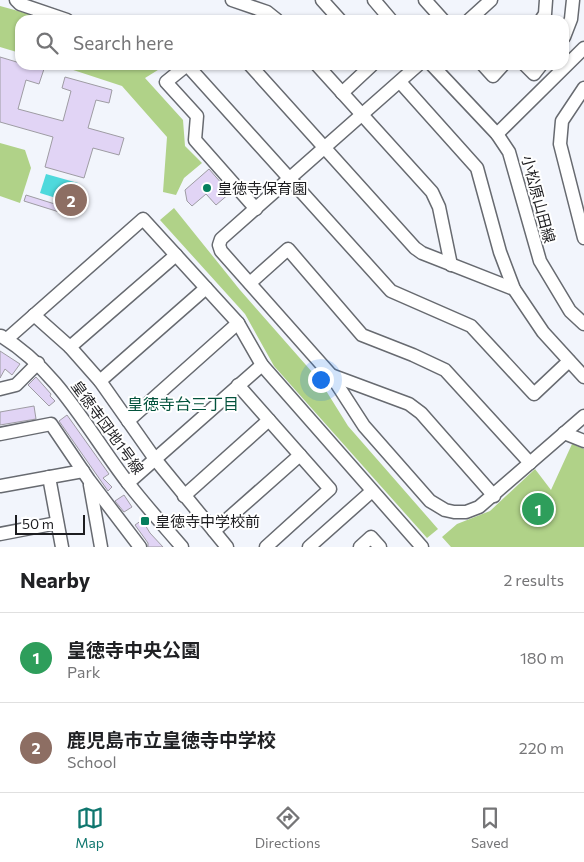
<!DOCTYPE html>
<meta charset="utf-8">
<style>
:root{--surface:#fff;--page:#f6f6f6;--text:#202124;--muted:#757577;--line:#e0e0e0;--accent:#0f766e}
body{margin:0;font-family:Commissioner,"Noto Sans JP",sans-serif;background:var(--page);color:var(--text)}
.scale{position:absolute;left:15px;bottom:12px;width:70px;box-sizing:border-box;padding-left:5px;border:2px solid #1d1d20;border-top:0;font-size:14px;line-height:18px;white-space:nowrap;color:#1d1d20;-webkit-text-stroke:4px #fff;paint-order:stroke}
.you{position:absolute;left:320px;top:379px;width:18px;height:18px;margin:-12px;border:4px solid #fff;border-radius:50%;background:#1a73e8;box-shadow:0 0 0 8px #1a73e833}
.badge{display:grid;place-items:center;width:32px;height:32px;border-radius:50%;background:var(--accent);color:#fff;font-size:16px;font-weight:700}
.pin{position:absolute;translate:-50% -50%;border:2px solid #fff;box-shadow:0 1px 5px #0006}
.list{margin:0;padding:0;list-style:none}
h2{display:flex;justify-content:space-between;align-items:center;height:65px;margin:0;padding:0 20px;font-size:21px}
h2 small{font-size:16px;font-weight:400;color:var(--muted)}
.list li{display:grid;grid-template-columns:32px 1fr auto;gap:15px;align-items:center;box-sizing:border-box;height:90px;padding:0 20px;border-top:1px solid var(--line)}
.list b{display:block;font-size:19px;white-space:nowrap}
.list p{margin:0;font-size:16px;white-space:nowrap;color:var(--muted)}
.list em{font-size:16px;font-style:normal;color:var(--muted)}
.icon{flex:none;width:28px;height:28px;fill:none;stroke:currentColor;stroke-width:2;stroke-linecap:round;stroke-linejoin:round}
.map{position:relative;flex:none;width:584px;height:547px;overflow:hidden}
.search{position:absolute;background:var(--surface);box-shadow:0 1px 4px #0004;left:15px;right:15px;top:15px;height:55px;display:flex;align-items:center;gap:12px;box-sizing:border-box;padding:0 18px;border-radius:15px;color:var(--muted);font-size:19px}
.sheet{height:245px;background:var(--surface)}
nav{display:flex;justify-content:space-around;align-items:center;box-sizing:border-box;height:70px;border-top:1px solid var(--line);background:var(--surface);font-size:14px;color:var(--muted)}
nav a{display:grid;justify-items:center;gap:2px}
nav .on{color:var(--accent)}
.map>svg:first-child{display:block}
.green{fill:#b0d288}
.water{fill:#4ed9dc}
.building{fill:#e1d4f5;stroke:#9e9ca3}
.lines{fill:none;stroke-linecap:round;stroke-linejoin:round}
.minor-casing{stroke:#676a70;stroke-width:15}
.minor{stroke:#fff;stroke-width:12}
.poi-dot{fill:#057f5e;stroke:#fff;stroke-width:2}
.labels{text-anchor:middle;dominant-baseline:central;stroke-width:4;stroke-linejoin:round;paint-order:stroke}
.poi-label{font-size:15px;fill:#1d1d20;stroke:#fff;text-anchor:start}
.street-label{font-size:15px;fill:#1d1d20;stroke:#fff}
.neighbourhood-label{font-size:16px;fill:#03533d;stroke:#fff}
</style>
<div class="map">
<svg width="584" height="547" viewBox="0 0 584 547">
<rect width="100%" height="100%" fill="#f2f5fc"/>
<g class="green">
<path d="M0 6 51 20H20V53L0 47Z"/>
<path d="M58 65H166L145 78 183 120 185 146 202 163 184 178 176 195 163 192 167 137 122 86Z"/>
<path d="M0 143 25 150 31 168 20 203 0 196Z"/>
<path d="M174 208 240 290 320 381 348 426 438 529 427 538 274 366 245 314 160 220Z"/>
<path d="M572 444 584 449V547H451L442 537 457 524 490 511 535 469 551 490Z"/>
</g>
<path class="water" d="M46 174 78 183 72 203 40 193Z"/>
<g class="building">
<path d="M0 57 20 63V65L44 69 39 84 26 80 18 109 63 121 71 91 62 88 65 77 112 90 109 103 96 100 88 128 124 138 119 155 93 148 84 178 45 167 53 137 0 122Z"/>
<path d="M209 169 230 193 216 205 206 194 192 206 187 201 185 190Z"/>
<path d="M26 195 74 210 72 216 24 201Z"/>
<path d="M0 351 20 364 12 375 5 369 0 378Z"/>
<path d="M36 377 51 394 50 396 55 401 49 406 28 385Z"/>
<path d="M34 406 36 419 0 425V412Z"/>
<path d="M67 415 109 474 103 478 112 487 108 491 59 421Z"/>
<path d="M124 495 132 507 124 512 115 501Z"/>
<path d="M142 520 150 533 163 547H148V543L135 525Z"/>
</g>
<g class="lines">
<defs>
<g id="minor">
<path d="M16 0 20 4 67 20"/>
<path d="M232 0 267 12 277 20"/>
<path d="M322 0 340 20"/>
<path d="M374 0 391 20"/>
<path d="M425 0 443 20"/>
<path d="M469 20 491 0"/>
<path d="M541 20 545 14 546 0"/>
<path d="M564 37 571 19 573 0"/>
<path d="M187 65 391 291 471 326 534 394 569 361"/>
<path d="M187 65 166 82 197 116 195 140 256 209"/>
<path d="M250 65 415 248 422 253 514 289"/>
<path d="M317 65 432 192 439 207 451 265"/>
<path d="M418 65 221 239 219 245 221 251 331 375 364 426 430 501 445 510 454 512H466L479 507 584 416"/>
<path d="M432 65 497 134 509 152 540 261 570 311 584 324"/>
<path d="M483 65 493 76 503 65"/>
<path d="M525 65 534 74 541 65"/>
<path d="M400 82 477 168 500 252 514 289 543 332 584 377"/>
<path d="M584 88 562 121 560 144 584 238"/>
<path d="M342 93 372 65"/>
<path d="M497 134 584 48"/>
<path d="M250 283 288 249 362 335 413 355 445 370 530 463"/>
<path d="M34 315 70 347 100 381 155 459 227 547"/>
<path d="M1 336C58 370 88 431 128 483 145 505 164 526 182 547"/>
<path d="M7 339 143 219 238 323 262 365 422 547"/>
<path d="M70 347 176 255"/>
<path d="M331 375 409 404 421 413 494 496"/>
<path d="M100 381 206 288"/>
<path d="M238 385 330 489 266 547"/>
<path d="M0 389 16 385 38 363"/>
<path d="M128 421 238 323"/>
<path d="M564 433 584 441"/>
<path d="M0 434 51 424 89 480 140 547"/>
<path d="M49 477 62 547"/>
<path d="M128 483 262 365"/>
<path d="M90 485 101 547"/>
<path d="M0 486 83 471"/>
<path d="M184 496 269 420"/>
<path d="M214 531 300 455"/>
<path d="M0 534 57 523"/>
<path d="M309 547 372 491"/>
<path d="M360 547 371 537 380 547"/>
</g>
</defs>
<use href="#minor" class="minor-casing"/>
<use href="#minor" class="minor"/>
</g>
<g class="poi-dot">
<circle cx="207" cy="188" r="5"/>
<rect x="140" y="516" width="10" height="10" rx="2.5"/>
</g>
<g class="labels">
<g class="poi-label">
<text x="217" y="188">皇徳寺保育園</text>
<text x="155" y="521">皇徳寺中学校前</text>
</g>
<g class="street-label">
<text transform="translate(539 199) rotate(75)">小松原山田線</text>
<text transform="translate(108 427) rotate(54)">皇徳寺団地1号線</text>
</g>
<g class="neighbourhood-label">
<text x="183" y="403">皇徳寺台三丁目</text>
</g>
</g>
</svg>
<div class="scale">50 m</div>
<div class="you"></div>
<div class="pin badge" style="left:538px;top:509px;background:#2e9e5b">1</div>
<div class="pin badge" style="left:71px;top:200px;background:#8d6e63">2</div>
<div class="search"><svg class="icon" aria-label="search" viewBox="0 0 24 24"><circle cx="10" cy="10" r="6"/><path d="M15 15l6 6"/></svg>Search here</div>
</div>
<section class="sheet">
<h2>Nearby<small>2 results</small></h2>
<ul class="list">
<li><span class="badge" style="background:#2e9e5b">1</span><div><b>皇徳寺中央公園</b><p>Park</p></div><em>180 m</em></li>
<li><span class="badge" style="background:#8d6e63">2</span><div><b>鹿児島市立皇徳寺中学校</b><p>School</p></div><em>220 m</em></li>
</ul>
</section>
<nav>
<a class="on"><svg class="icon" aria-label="map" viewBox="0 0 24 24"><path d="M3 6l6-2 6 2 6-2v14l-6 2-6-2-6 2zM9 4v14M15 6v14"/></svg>Map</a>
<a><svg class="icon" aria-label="directions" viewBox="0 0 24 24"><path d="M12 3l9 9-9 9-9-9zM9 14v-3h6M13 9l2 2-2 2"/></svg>Directions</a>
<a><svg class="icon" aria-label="saved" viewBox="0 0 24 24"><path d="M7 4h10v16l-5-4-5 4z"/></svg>Saved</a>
</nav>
